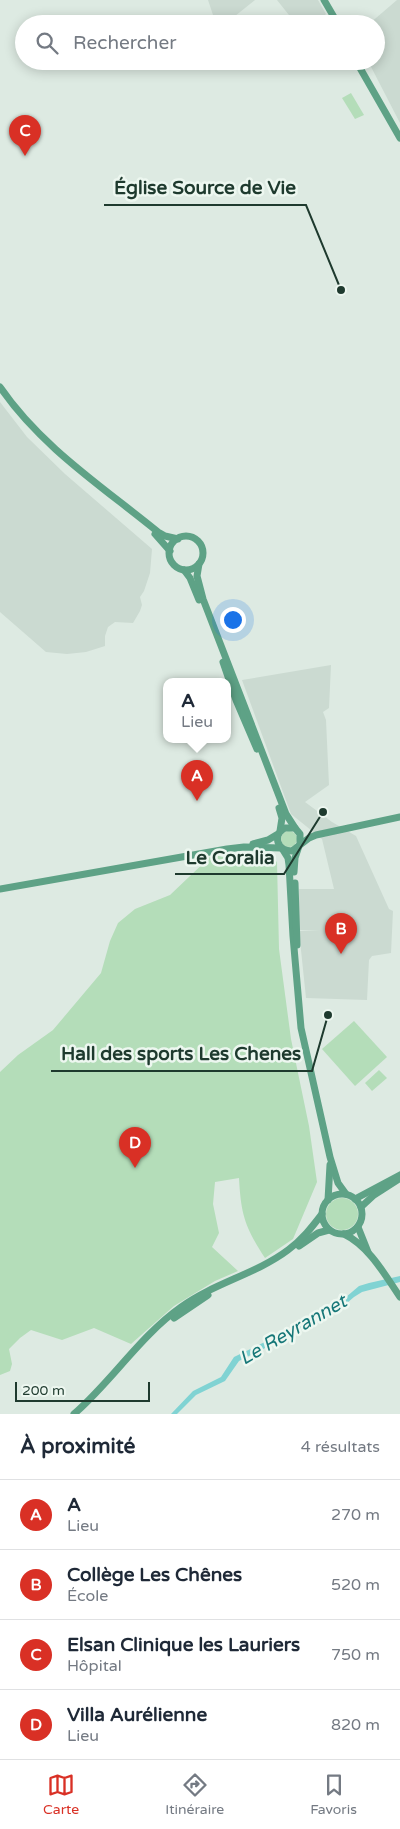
<!DOCTYPE html>
<html lang="fr">
<meta charset="utf-8">
<style>
:root{--surface:#fff;--page:#f6f6f7;--text:#1f2937;--muted:#747a83;--line:#e0e1e3;--accent:#d93025}
body{margin:0;font-family:"Varela Round",sans-serif;background:var(--page);color:var(--text)}
.scale{position:absolute;left:15px;bottom:12px;width:135px;box-sizing:border-box;padding-left:5px;border:2px solid #1e3a2e;border-top:0;font-size:14px;line-height:18px;white-space:nowrap;color:#1e3a2e;-webkit-text-stroke:4px #edf7f0;paint-order:stroke}
.you{position:absolute;left:232px;top:619px;width:18px;height:18px;margin:-12px;border:4px solid #fff;border-radius:50%;background:#1a73e8;box-shadow:0 0 0 8px #1a73e833}
.badge{display:grid;place-items:center;width:32px;height:32px;border-radius:50%;background:var(--accent);color:#fff;font-size:16px;font-weight:700}
.pin{position:absolute;translate:-50% -41px;filter:drop-shadow(0 1px 2px #0008)}
.pin::after{content:'';position:absolute;top:26px;width:18px;height:15px;background:inherit;clip-path:polygon(0 0,100% 0,50% 100%)}
.popup{position:absolute;left:163px;top:678px;width:68px;height:65px;box-sizing:border-box;display:grid;place-content:center;border-radius:10px;background:var(--surface);filter:drop-shadow(0 1px 4px #0005);font-size:16px;white-space:nowrap;color:var(--muted)}
.popup b{font-size:19px;color:var(--text)}
.popup::after{content:'';position:absolute;left:50%;top:100%;margin-left:-10px;border:10px solid transparent;border-top-color:var(--surface)}
.list{margin:0;padding:0;list-style:none}
h2{display:flex;justify-content:space-between;align-items:center;height:65px;margin:0;padding:0 20px;font-size:21px}
h2 small{font-size:16px;font-weight:400;color:var(--muted)}
.list li{display:grid;grid-template-columns:32px 1fr auto;gap:15px;align-items:center;box-sizing:border-box;height:70px;padding:0 20px;border-top:1px solid var(--line)}
.list b{display:block;font-size:19px;white-space:nowrap}
.list p{margin:0;font-size:16px;white-space:nowrap;color:var(--muted)}
.list em{font-size:16px;font-style:normal;color:var(--muted)}
.icon{flex:none;width:28px;height:28px;fill:none;stroke:currentColor;stroke-width:2;stroke-linecap:round;stroke-linejoin:round}
.map{position:relative;flex:none;width:400px;height:1414px;overflow:hidden}
.search{position:absolute;background:var(--surface);box-shadow:0 2px 12px #0003;left:15px;right:15px;top:15px;height:55px;display:flex;align-items:center;gap:12px;box-sizing:border-box;padding:0 18px;border-radius:28px;color:var(--muted);font-size:19px}
.sheet{height:345px;background:var(--surface)}
nav{display:flex;justify-content:space-around;align-items:center;box-sizing:border-box;height:70px;border-top:1px solid var(--line);background:var(--surface);font-size:14px;color:var(--muted)}
nav a{display:grid;justify-items:center;gap:2px}
nav .on{color:var(--accent)}
.map>svg:first-child{display:block}
.built{fill:#cbdad1}
.green{fill:#b4ddb9}
.water{fill:#80d3d3}
.lines{fill:none;stroke-linecap:round;stroke-linejoin:round}
.major{stroke:#5ea286;stroke-width:7}
.labels{text-anchor:middle;dominant-baseline:central;stroke-width:5;stroke-linejoin:round;paint-order:stroke}
.water-label{font-size:19px;font-style:italic;fill:#167778;stroke:#edf7f0}
.leader{fill:none;stroke:#1e3a2e;stroke-width:2}
.callout-dot{fill:#1e3a2e;stroke:#edf7f0;stroke-width:2}
.callout-label{font-size:19px;text-anchor:middle;font-weight:bold;fill:#1e3a2e;stroke:#edf7f0;stroke-width:5;stroke-linejoin:round;paint-order:stroke}
</style>
<div class="map">
<svg width="400" height="1414" viewBox="0 0 400 1414">
<rect width="100%" height="100%" fill="#ddeae2"/>
<g class="built">
<path d="M208 0H255L225 24H216Z"/>
<path d="M277 0H318L326 14 314 24H283L282 21 289 15Z"/>
<path d="M397 0H400V123L368 61H376V24H369Z"/>
<path d="M0 402 27 437 65 474 152 549 150 573 144 591 140 597 142 605 140 611 133 623 115 622 108 627 105 636V646L86 652 67 654 46 652 0 612Z"/>
<path d="M331 665 329 708 323 712 326 720 329 785 305 802 332 822 356 836 389 909 393 911 391 953 372 956 369 960 367 1000 306 998 299 931 320 930H299V889H334L322 839 291 814 242 680Z"/>
</g>
<g class="green">
<path d="M351 93 364 115 355 119 342 98Z"/>
<circle cx="289" cy="839" r="8"/>
<path d="M265 852 277 862 279 949 291 1039 309 1126 317 1182 293 1239 265 1258C245 1227 241 1215 239 1178L215 1182 213 1204 219 1233 212 1247 238 1271 215 1281 174 1306 131 1344 94 1328 62 1340 31 1330 20 1338 9 1349 12 1364 10 1371 0 1375V1072L18 1055 53 1030 101 973 110 941 118 923 135 909 170 895 210 857 216 855 222 857Z"/>
<path d="M354 1021 387 1057 355 1086 322 1049Z"/>
<path d="M379 1070 387 1078 372 1091 365 1083Z"/>
<circle cx="342" cy="1214" r="16"/>
</g>
<path class="water" d="M400 1276V1282L362 1292 354 1297 334 1314 239 1361 225 1381 196 1395 177 1414H171L193 1391 221 1377 234 1357 332 1309 359 1286 369 1283Z"/>
<g class="lines">
<g class="major">
<path d="M324 0 338 24"/>
<path d="M356 61 400 138"/>
<path d="M0 387C41 447 103 487 158 532L165 536 178 539"/>
<path d="M155 534 170 551"/>
<circle cx="186" cy="553" r="17"/>
<path d="M199 564 197 576 203 599 286 814 295 828"/>
<path d="M184 570 190 578 199 600"/>
<path d="M223 662 236 700 257 749"/>
<path d="M279 808 282 818 280 831"/>
<path d="M253 844 268 840 278 834"/>
<path d="M300 844V834L295 828H285C272 835 277 851 292 851L309 838 316 835 400 817"/>
<path d="M283 850 288 858 289 865 293 936 301 1028 330 1157 338 1183 346 1194"/>
<path d="M294 872 295 858 299 846"/>
<path d="M295 883 297 945"/>
<path d="M0 889 227 849 244 847 281 848"/>
<circle cx="342" cy="1214" r="20"/>
<path d="M355 1199 400 1175"/>
<path d="M328 1200 330 1165"/>
<path d="M361 1207 374 1195 399 1179"/>
<path d="M358 1227 368 1252"/>
<path d="M344 1234C369 1246 385 1275 400 1297"/>
<path d="M299 1246 318 1233 329 1230"/>
<path d="M174 1318 208 1295"/>
<path d="M74 1414C112 1381 140 1336 181 1307 214 1283 256 1274 288 1250 302 1240 312 1227 322 1214"/>
</g>
</g>
<g class="labels">
<g class="water-label">
<text transform="translate(293 1330) rotate(-30)">Le Reyrannet</text>
</g>
</g>
<path class="leader" d="M341 290L306 205H104M323 812L284 874H175M328 1015L312 1071H51"/>
<g class="callout-dot">
<circle cx="341" cy="290" r="5"/>
<circle cx="323" cy="812" r="5"/>
<circle cx="328" cy="1015" r="5"/>
</g>
<g class="callout-label">
<text x="205" y="194">Église Source de Vie</text>
<text x="230" y="864">Le Coralia</text>
<text x="181" y="1060">Hall des sports Les Chenes</text>
</g>
</svg>
<div class="scale">200 m</div>
<div class="you"></div>
<div class="pin badge" style="left:197px;top:801px">A</div>
<div class="popup"><b>A</b>Lieu</div>
<div class="pin badge" style="left:341px;top:954px">B</div>
<div class="pin badge" style="left:25px;top:156px">C</div>
<div class="pin badge" style="left:135px;top:1168px">D</div>
<div class="search"><svg class="icon" aria-label="search" viewBox="0 0 24 24"><circle cx="10" cy="10" r="6"/><path d="M15 15l6 6"/></svg>Rechercher</div>
</div>
<section class="sheet">
<h2>À proximité<small>4 résultats</small></h2>
<ul class="list">
<li><span class="badge">A</span><div><b>A</b><p>Lieu</p></div><em>270 m</em></li>
<li><span class="badge">B</span><div><b>Collège Les Chênes</b><p>École</p></div><em>520 m</em></li>
<li><span class="badge">C</span><div><b>Elsan Clinique les Lauriers</b><p>Hôpital</p></div><em>750 m</em></li>
<li><span class="badge">D</span><div><b>Villa Aurélienne</b><p>Lieu</p></div><em>820 m</em></li>
</ul>
</section>
<nav>
<a class="on"><svg class="icon" aria-label="map" viewBox="0 0 24 24"><path d="M3 6l6-2 6 2 6-2v14l-6 2-6-2-6 2zM9 4v14M15 6v14"/></svg>Carte</a>
<a><svg class="icon" aria-label="directions" viewBox="0 0 24 24"><path d="M12 3l9 9-9 9-9-9zM9 14v-3h6M13 9l2 2-2 2"/></svg>Itinéraire</a>
<a><svg class="icon" aria-label="saved" viewBox="0 0 24 24"><path d="M7 4h10v16l-5-4-5 4z"/></svg>Favoris</a>
</nav>
